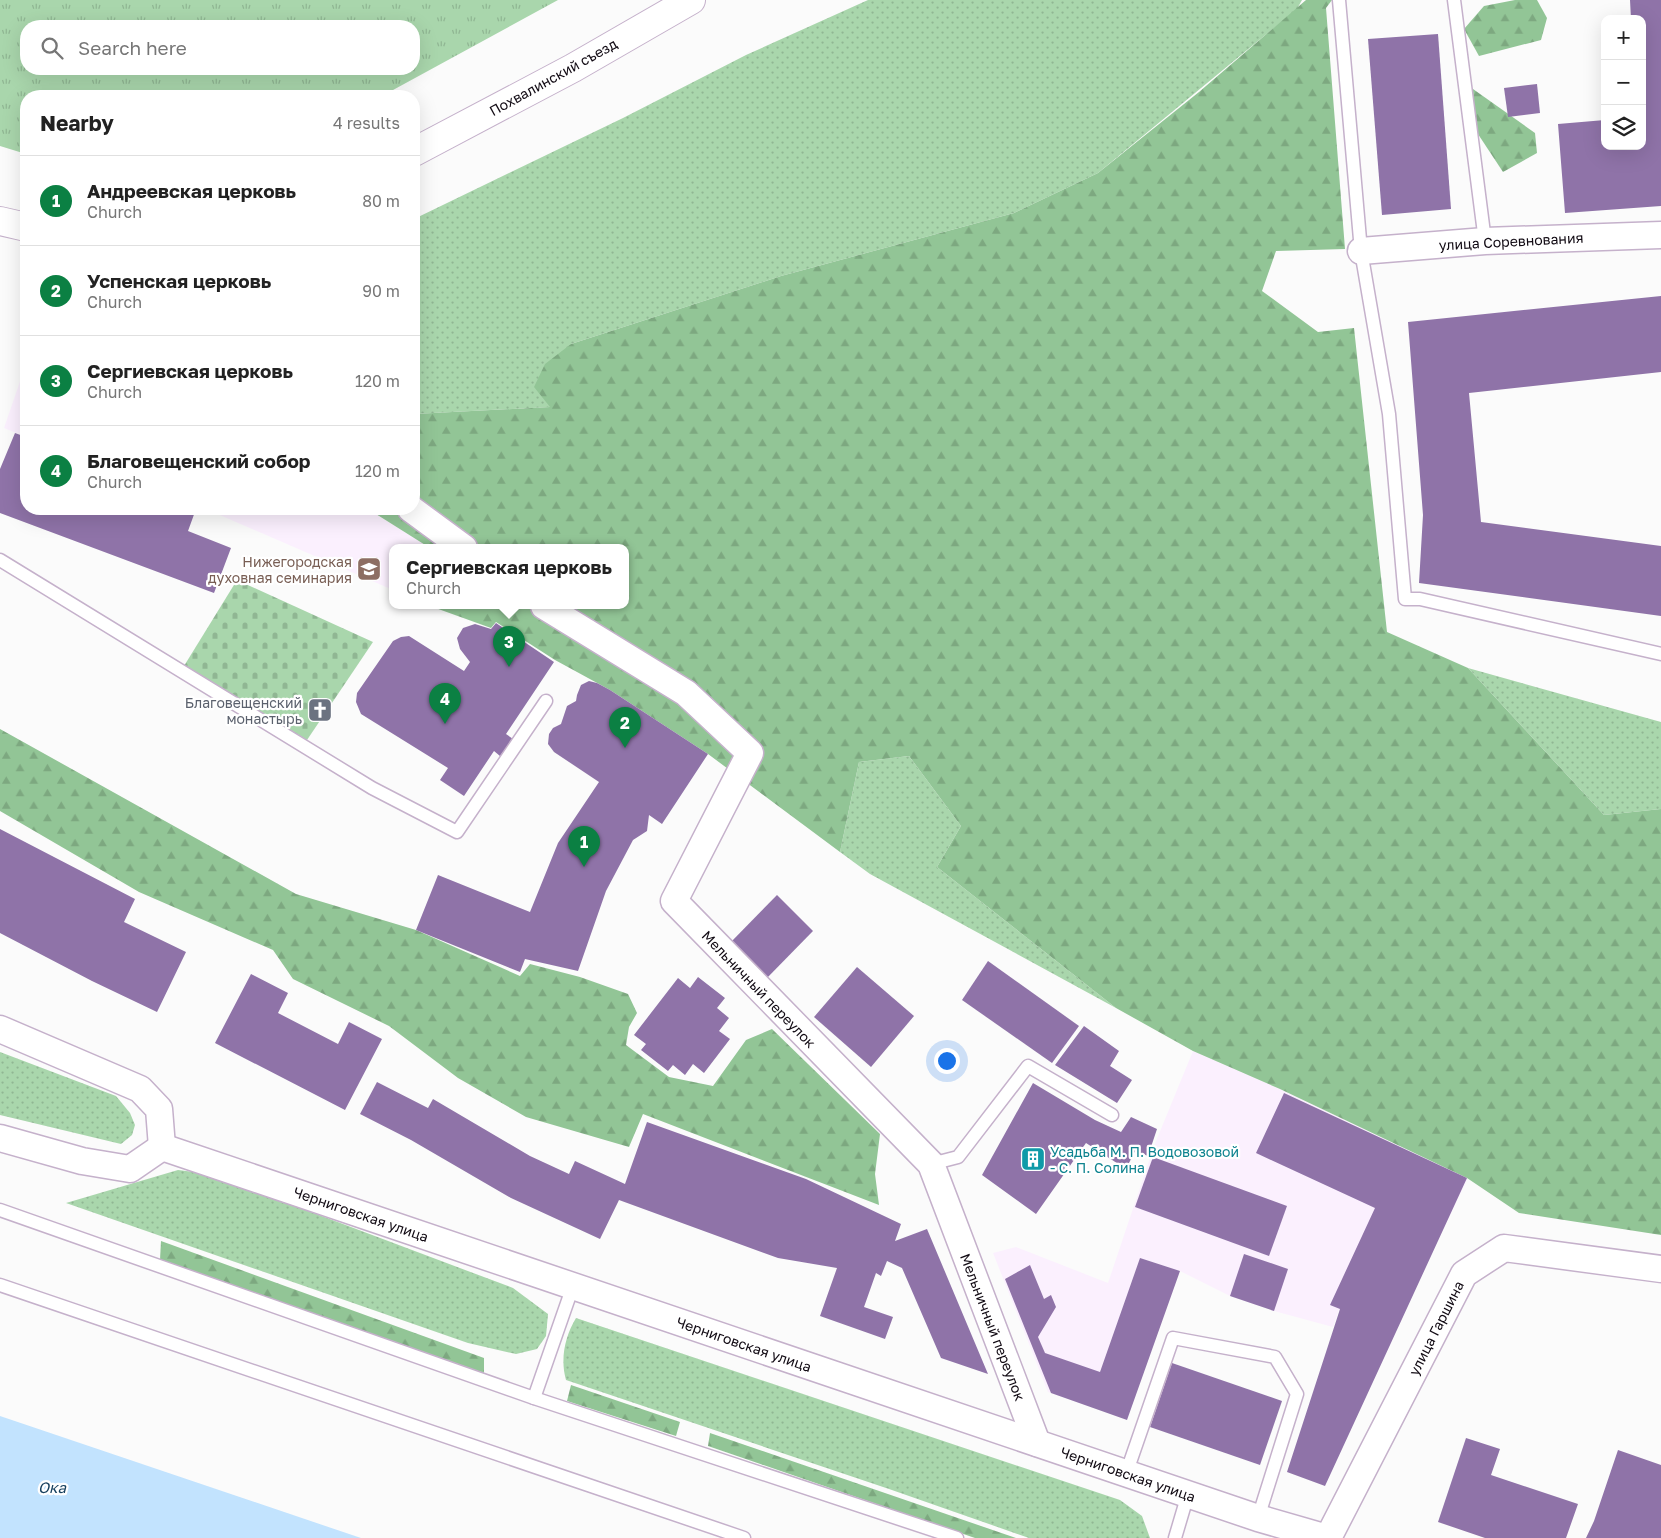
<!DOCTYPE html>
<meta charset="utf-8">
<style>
:root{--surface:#fff;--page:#f2f2f2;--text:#222;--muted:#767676;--line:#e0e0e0;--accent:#0b8043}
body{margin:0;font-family:"Golos Text",sans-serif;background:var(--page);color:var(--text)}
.controls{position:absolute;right:15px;top:15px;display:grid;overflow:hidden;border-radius:10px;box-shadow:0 5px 20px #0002}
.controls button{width:45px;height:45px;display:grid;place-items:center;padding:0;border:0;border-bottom:1px solid var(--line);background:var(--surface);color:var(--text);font:25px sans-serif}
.you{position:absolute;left:946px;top:1060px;width:18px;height:18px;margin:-12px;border:4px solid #fff;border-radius:50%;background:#1a73e8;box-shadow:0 0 0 8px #1a73e833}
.badge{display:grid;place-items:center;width:32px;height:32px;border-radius:50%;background:var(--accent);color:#fff;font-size:16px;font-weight:700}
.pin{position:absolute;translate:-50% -41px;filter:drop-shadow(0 1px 2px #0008)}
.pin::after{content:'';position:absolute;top:26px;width:18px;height:15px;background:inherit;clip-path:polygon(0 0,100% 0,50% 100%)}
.popup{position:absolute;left:389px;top:544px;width:240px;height:65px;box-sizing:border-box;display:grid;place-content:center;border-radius:10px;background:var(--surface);filter:drop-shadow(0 1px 4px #0005);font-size:16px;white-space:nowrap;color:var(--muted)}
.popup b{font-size:19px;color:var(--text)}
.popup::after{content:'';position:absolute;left:50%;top:100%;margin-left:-10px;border:10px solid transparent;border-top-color:var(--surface)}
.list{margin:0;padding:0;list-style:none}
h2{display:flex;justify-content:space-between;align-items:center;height:65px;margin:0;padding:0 20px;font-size:21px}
h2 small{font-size:16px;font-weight:400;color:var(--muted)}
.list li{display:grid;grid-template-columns:32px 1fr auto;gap:15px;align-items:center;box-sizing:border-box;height:90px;padding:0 20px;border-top:1px solid var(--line)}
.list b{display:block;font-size:19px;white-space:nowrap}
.list p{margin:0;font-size:16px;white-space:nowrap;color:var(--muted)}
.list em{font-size:16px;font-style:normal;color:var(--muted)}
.icon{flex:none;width:28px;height:28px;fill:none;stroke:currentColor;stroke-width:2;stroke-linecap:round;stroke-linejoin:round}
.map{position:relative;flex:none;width:1661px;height:1538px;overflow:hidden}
.search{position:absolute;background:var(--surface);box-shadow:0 5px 20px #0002;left:20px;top:20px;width:400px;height:55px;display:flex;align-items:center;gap:12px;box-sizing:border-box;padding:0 18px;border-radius:20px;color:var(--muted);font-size:19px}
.panel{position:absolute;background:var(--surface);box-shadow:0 5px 20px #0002;left:20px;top:90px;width:400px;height:425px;border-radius:20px}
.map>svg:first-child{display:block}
.built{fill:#fbf0fe}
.grass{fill:url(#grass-dots)}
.forest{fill:url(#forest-firs)}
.cemetery{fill:url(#cemetery-stones)}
.park{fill:url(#park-tufts);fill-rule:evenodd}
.water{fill:#c2e3fe}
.building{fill:#8f73a8}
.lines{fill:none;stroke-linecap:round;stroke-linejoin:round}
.lane-casing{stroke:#c5b1cb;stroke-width:15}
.street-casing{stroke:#c5b1cb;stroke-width:29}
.secondary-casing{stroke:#c5b1cb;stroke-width:30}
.lane{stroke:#fff;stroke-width:12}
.street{stroke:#fff;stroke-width:26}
.secondary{stroke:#fff;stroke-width:28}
.labels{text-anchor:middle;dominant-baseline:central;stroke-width:4.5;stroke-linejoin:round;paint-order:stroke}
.street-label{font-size:14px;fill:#100912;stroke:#fff}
.education-label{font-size:14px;fill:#785e54;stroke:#fff;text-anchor:end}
.worship-label{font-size:14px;fill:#5b616d;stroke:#fff;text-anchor:end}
.culture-label{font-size:14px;fill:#0d838f;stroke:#fff;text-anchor:start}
.water-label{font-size:15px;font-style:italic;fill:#143e5c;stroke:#fff}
</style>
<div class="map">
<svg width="1661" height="1538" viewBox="0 0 1661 1538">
<defs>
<pattern id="grass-dots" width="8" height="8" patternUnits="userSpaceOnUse" patternTransform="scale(1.25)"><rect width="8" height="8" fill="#a9d6ac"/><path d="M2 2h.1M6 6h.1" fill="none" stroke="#90b693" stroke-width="1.8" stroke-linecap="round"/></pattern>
<pattern id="forest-firs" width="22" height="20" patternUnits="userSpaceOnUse" patternTransform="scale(1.25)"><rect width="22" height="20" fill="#92c596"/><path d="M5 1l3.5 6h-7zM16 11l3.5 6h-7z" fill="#7da880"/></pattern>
<pattern id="cemetery-stones" width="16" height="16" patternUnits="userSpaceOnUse" patternTransform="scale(1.25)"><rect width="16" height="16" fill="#a9d6ac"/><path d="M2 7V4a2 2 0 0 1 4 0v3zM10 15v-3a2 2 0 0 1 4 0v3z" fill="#90b693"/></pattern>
<pattern id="park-tufts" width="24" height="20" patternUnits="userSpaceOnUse" patternTransform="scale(1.25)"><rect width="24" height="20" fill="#a9d6ac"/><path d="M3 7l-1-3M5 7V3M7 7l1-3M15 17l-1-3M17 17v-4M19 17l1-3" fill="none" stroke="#90b693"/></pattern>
</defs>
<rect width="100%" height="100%" fill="#fbfbfb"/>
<g class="built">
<path d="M26 364V437L4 428Z"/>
<path d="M206 509H368L430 548H393V590Z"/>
<path d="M1193 1051 1280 1089 1468 1178 1439 1238 1339 1310 1333 1327 1274 1311 1230 1296 1180 1271 1140 1258 1088 1406 1048 1392 993 1253 1016 1247 1108 1283 1154 1146Z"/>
</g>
<g class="grass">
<path d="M868 0H1302L1297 9 1098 173 1014 213 781 276 571 344 551 407 414 414V219L623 118 746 55Z"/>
<path d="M1468 668 1661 722V809L1604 815Z"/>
<path d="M909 756 961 826 937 867 1116 1008 870 874 840 852 859 762Z"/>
<path d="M0 1052 116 1096 130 1113 135 1125 132 1135 121 1144 0 1115Z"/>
<path d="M178 1170 210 1174 513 1288 548 1314 546 1336 537 1349 516 1354 468 1343 66 1203Z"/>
<path d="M576 1318 1120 1500 1142 1516 1150 1538H1029L889 1489 566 1380C560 1359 565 1336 576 1318Z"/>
</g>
<g class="forest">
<path d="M1306 0H1332L1326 8 1345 249 1276 251 1262 291 1318 332 1354 328 1387 632 1468 668 1604 815 1661 809V1235L1519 1213 1467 1178 1280 1089 1193 1051 1116 1008 937 867 961 826 909 756 859 762 840 852 708 754 610 690 555 660 496 622 491 628 430 606H625V548H430L368 509H414V414L550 407 534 387 545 364 571 344 781 276 1014 213 1098 173 1199 92Z"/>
<path d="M1515 0H1537L1547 18 1541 40 1479 56 1464 29 1484 6Z"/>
<path d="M1473 89 1535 133 1537 153 1503 172 1474 128Z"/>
<path d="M0 729 296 894 416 930 520 976 530 964 580 977 628 994 637 1013 629 1027 626 1045 669 1077 713 1086 746 1040 772 1029 880 1134 875 1174 879 1205 643 1114 629 1147 526 1117 458 1078 389 1026 293 979 273 950 139 892 0 811Z"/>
<path d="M161 1241 484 1358V1373L160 1260Z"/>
<path d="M571 1385 680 1422 676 1436 567 1401Z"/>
<path d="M710 1433 1016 1538H975L708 1446Z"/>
</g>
<path class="cemetery" d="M237 580 373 642 307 740 184 666Z"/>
<path class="park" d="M0 0H558L382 96H26V154L0 146ZM26 26H414V69H26Z"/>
<path class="water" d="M0 1416 361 1538H0Z"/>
<g class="building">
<path d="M1630 0H1661V206L1565 213 1558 124 1605 120V146H1642V19H1631Z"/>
<path d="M1438 34 1451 209 1382 215 1368 39Z"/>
<path d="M1537 84 1540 113 1508 117 1504 88Z"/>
<path d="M1661 296V372L1469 393 1481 522 1661 546V616L1419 583 1423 515 1408 322Z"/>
<path d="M15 433 26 437V509H196L188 531 231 548 214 593 0 513V469Z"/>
<path d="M496 623 554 662 506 734 513 739 500 756 494 751 464 796 440 780 448 768 361 714 356 702 357 693 393 641 401 637 409 636 464 671 470 662 460 649 457 638 463 628 475 624 491 629Z"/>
<path d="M589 681 597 683 610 690 708 754 662 824 649 815 647 831 633 840 606 891 578 971 525 959 520 972 416 930 438 875 530 912 558 843 599 782 554 752 548 744 549 734 553 728 561 724 567 706 576 701 577 695 581 685Z"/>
<path d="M0 829 135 899 124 922 186 952 157 1012 92 981 0 933Z"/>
<path d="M777 895 813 931 766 979 730 943Z"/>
<path d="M988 961 1079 1026 1052 1063 962 1000Z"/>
<path d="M857 967 914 1016 871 1067 814 1017Z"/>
<path d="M251 974 288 993 278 1013 338 1044 349 1022 382 1039 345 1110 215 1043Z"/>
<path d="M698 977 725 998 717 1008 729 1018 719 1031 730 1039 704 1073 693 1064 685 1075 673 1065 668 1071 641 1050 646 1044 634 1035 678 978 690 988Z"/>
<path d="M1084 1026 1119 1051 1110 1066 1132 1080 1117 1103 1055 1065Z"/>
<path d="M377 1082 428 1108 433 1099 530 1156 569 1174 575 1161 625 1184 647 1122 806 1179 901 1224 895 1241 927 1229 988 1374 941 1358 902 1268 887 1261 881 1276 876 1273 864 1307 893 1317 885 1339 820 1316 837 1268 778 1258 619 1200 600 1239 511 1198 411 1140 360 1114Z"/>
<path d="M1033 1083 1095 1120 1121 1132 1131 1117 1157 1129 1148 1156 1135 1151 1126 1169 1086 1143 1036 1214 982 1175Z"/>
<path d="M1284 1093 1467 1178 1325 1486 1287 1472 1340 1309 1330 1305 1375 1208 1256 1153Z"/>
<path d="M1153 1157 1287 1206 1269 1256 1135 1207Z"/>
<path d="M1244 1254 1288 1269 1274 1311 1230 1296Z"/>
<path d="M1140 1258 1180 1271 1127 1420 1051 1393 1005 1279 1030 1265 1044 1299 1051 1295 1056 1307 1038 1337 1045 1353 1100 1372Z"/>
<path d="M1172 1363 1282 1401 1260 1465 1150 1427Z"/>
<path d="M1466 1438 1500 1449 1491 1475 1578 1504 1566 1538H1485L1438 1522Z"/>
<path d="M1618 1450 1661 1465V1538H1586L1594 1521Z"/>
</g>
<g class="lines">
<defs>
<g id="lane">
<path d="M1339 0 1361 251 1389 414 1405 599H1420L1661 654"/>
<path d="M1454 0 1485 241"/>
<path d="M0 560 372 788 457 832 546 701"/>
<path d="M931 1164 958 1157 1028 1066 1112 1115"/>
<path d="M0 1210 534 1398 957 1538"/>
<path d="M0 1285 744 1538"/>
<path d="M534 1398 573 1286"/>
<path d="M1126 1474 1173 1338 1275 1357 1297 1394 1258 1518"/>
<path d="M1175 1538 1188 1494"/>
</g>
<g id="street">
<path d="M1361 251 1485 241 1661 235"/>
<path d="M411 509 464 548"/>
<path d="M544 606 686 693 750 753 674 901 931 1164 1037 1443"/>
<path d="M0 1029 140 1089 159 1109 162 1147"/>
<path d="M0 1138 82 1161 130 1169 162 1147"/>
<path d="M162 1147 1258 1518 1327 1538"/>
<path d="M1328 1538 1464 1274 1504 1248 1661 1269"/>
</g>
<g id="secondary">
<path d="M414 152 573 68 691 0"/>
<path d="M0 221 26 227"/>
</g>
</defs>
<use href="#lane" class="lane-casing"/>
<use href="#street" class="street-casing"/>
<use href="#secondary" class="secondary-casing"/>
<use href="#lane" class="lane"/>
<use href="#street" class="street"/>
<use href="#secondary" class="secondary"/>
</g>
<defs>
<symbol id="university-square" viewBox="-11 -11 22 22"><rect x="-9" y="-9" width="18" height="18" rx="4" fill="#8d6e63" stroke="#fff"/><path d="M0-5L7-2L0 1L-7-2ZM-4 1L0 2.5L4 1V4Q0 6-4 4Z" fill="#fff"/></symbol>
<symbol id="church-square" viewBox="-11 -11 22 22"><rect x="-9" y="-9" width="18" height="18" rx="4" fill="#6b7280" stroke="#fff"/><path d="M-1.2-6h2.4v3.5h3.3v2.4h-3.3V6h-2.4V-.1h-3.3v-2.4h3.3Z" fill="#fff"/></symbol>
<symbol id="building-square" viewBox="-11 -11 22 22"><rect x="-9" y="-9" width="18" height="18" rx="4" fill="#0f9aa8" stroke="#fff"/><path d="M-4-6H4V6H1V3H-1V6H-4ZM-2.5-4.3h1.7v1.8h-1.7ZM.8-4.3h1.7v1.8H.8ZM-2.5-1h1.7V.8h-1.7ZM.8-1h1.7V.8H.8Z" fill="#fff"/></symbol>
</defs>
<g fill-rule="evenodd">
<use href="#university-square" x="355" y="555" width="28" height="28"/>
<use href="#church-square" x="306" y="696" width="28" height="28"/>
<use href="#building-square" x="1019" y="1145" width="28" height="28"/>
</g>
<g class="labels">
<g class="street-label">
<text transform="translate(553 77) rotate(-29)">Похвалинский съезд</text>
<text transform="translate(1511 241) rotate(-3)">улица Соревнования</text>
<text transform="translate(759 989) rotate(46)">Мельничный переулок</text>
<text transform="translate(361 1214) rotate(19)">Черниговская улица</text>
<text transform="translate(993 1327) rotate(69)">Мельничный переулок</text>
<text transform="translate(1436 1328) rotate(-63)">улица Гаршина</text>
<text transform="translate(744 1344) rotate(19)">Черниговская улица</text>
<text transform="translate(1128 1474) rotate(19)">Черниговская улица</text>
</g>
<g class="education-label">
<text x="352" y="561">Нижегородская<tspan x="352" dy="16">духовная семинария</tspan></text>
</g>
<g class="worship-label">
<text x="302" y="702">Благовещенский<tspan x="302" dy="16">монастырь</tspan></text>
</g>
<g class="culture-label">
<text x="1050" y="1151">Усадьба М. П. Водовозовой<tspan x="1050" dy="16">- С. П. Солина</tspan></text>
</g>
<g class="water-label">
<text x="52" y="1487">Ока</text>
</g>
</g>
</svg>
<div class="controls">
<button>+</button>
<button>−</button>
<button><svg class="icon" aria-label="layers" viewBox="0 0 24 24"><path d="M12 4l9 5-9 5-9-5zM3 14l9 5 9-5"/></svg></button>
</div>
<div class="you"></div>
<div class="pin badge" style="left:584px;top:867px">1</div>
<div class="pin badge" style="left:625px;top:748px">2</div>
<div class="pin badge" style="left:509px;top:667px">3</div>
<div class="popup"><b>Сергиевская церковь</b>Church</div>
<div class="pin badge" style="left:445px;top:724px">4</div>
<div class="search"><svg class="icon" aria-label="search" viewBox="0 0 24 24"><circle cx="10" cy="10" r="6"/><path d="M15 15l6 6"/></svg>Search here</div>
<section class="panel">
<h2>Nearby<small>4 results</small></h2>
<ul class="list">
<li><span class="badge">1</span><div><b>Андреевская церковь</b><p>Church</p></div><em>80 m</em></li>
<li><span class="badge">2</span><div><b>Успенская церковь</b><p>Church</p></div><em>90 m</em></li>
<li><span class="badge">3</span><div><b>Сергиевская церковь</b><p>Church</p></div><em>120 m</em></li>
<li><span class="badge">4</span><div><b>Благовещенский собор</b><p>Church</p></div><em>120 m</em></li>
</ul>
</section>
</div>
